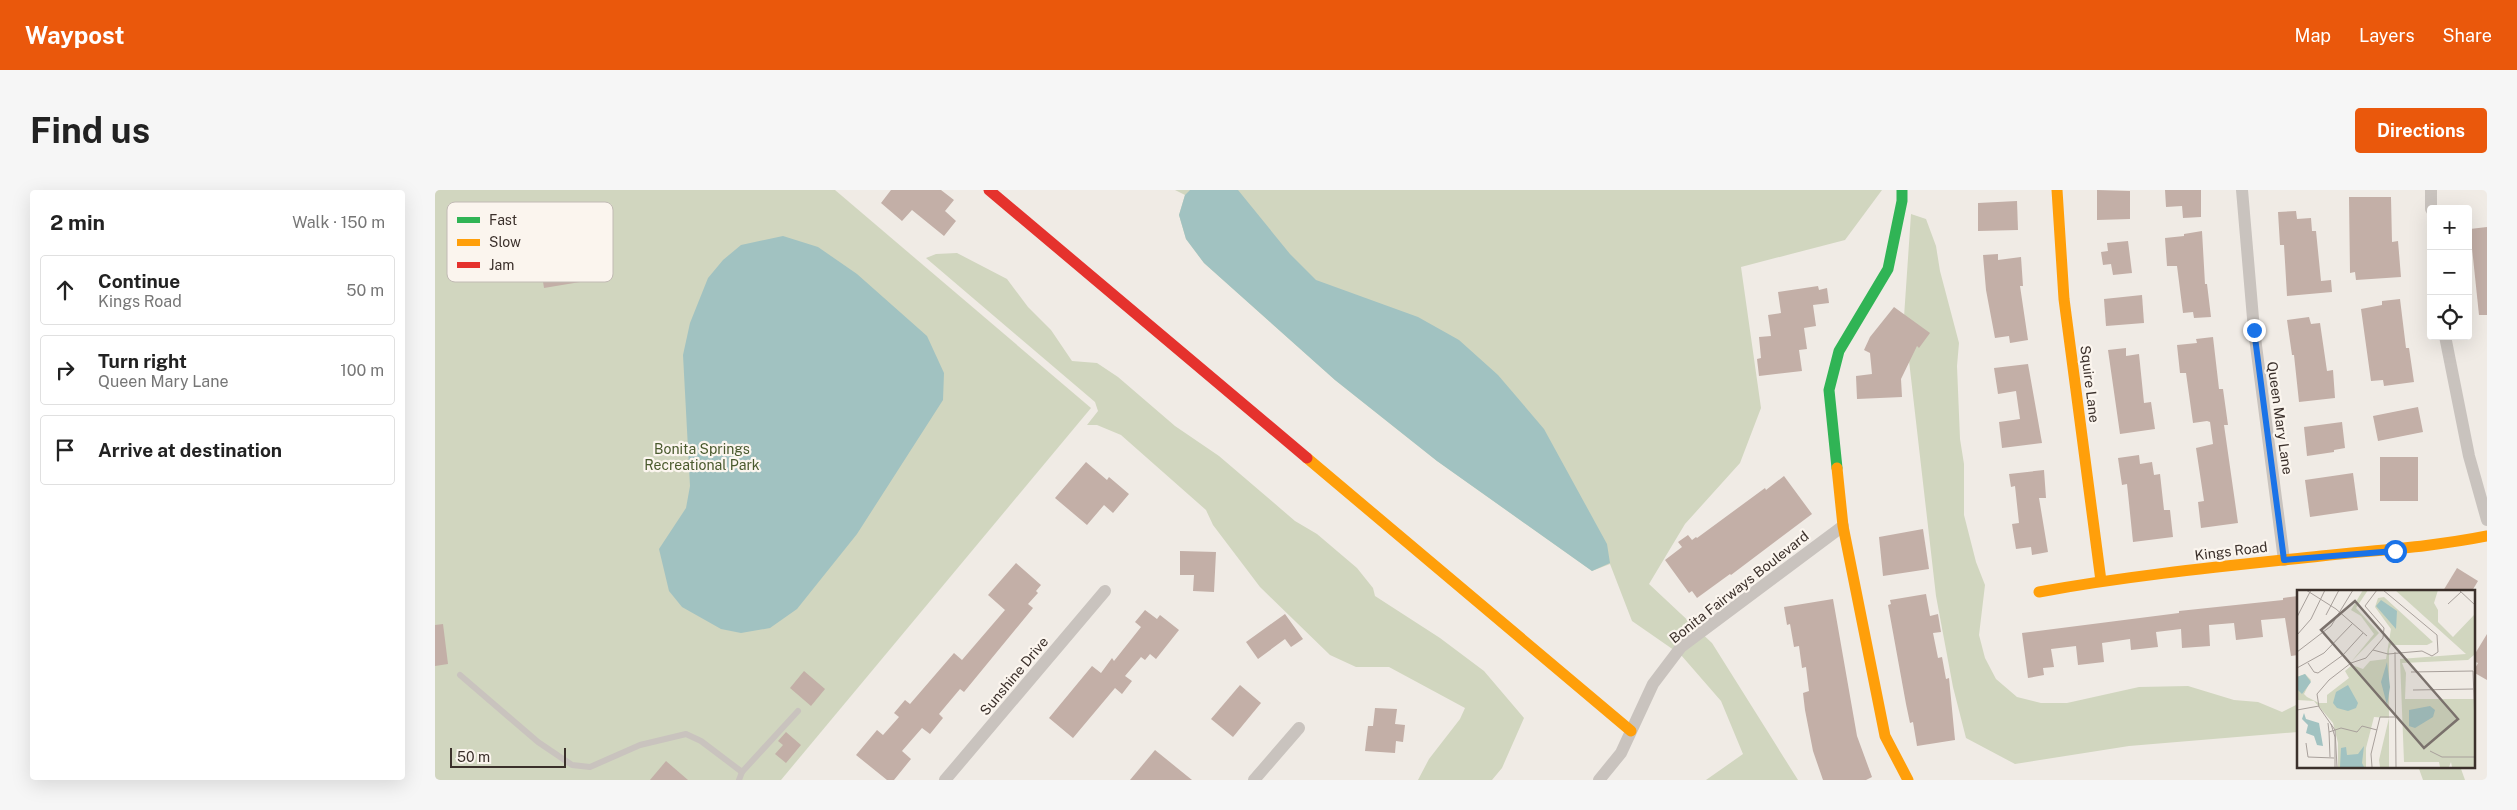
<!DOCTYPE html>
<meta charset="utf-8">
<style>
:root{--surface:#fff;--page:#f6f6f6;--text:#222;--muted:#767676;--line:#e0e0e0;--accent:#ea580c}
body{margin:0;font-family:"Public Sans",sans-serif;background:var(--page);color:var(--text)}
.controls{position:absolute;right:15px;top:15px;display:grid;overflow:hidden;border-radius:5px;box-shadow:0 5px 20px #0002}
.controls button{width:45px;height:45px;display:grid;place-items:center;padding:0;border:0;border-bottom:1px solid var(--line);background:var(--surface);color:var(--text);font:25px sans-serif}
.scale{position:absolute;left:15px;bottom:12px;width:116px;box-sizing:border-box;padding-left:5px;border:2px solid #3b302b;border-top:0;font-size:14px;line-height:18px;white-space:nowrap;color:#3b302b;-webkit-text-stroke:4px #fbf5ee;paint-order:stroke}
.stop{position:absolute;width:15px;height:15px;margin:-11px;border:4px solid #1a73e8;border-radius:50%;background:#fff}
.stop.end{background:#1a73e8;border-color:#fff;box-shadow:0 1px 5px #0008}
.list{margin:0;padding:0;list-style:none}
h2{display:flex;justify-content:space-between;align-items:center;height:65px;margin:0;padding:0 20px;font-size:21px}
h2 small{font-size:16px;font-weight:400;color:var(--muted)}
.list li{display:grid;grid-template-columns:32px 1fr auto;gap:15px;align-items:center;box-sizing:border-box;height:70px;margin:0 10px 10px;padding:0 10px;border:1px solid var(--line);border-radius:5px}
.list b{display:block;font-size:19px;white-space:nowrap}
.list p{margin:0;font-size:16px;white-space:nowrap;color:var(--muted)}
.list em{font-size:16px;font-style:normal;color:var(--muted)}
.icon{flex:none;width:28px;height:28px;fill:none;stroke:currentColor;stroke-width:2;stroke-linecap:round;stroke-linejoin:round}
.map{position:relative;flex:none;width:2052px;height:590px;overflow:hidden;border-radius:5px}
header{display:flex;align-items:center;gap:30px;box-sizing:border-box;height:70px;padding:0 25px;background:var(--accent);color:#fff}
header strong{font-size:24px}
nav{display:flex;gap:28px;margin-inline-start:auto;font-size:18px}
.intro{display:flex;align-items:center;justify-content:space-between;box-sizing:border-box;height:120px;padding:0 30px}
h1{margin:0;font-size:35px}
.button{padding:12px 22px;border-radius:5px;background:var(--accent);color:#fff;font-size:18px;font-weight:700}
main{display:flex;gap:30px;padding:0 30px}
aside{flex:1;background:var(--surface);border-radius:5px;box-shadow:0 5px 20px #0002}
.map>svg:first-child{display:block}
.green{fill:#d1d6bf}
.water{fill:#a1c2c1}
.building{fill:#c3afa7}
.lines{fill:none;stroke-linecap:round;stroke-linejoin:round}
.lane{stroke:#c9c3be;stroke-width:6}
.street{stroke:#c9c3be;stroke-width:12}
.fast{stroke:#30b455;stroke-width:11}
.slow{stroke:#ff9f0a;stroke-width:11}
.jam{stroke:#e5322d;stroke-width:11}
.route{stroke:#1a73e8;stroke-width:6}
.labels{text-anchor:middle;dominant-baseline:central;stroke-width:4.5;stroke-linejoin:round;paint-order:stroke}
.street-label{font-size:14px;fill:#3b302b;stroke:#fbf5ee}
.park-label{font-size:14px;fill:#4a5a2e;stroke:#fbf5ee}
.inset-road{fill:none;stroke:#a8a09b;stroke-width:1}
.view{fill:#7a716c;fill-opacity:0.15;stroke:#7a716c;stroke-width:2.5}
.inset-edge{fill:none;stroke:#3b302b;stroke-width:2.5}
.key{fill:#fbf5ee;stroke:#c1bab4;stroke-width:1}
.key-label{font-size:14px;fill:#3b302b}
</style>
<header>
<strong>Waypost</strong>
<nav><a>Map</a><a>Layers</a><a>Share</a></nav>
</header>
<div class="intro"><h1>Find us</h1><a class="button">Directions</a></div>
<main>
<aside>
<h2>2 min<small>Walk · 150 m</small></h2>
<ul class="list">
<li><svg class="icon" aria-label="ahead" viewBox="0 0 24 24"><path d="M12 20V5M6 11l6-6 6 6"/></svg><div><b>Continue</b><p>Kings Road</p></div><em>50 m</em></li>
<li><svg class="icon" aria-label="right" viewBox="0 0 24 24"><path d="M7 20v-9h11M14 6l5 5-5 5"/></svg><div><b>Turn right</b><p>Queen Mary Lane</p></div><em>100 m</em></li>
<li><svg class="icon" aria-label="arrive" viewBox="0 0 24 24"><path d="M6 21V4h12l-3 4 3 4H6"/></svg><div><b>Arrive at destination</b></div></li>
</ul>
</aside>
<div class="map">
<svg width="2052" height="590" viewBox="0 0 2052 590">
<rect width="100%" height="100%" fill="#f0ebe5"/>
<g class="green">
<path d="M0 0H400L656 218 346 590H0Z"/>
<path d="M740 0H1447L1410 50 1306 77 1326 218 1305 273 1250 334 1214 394 1277 453 1363 590H1271L1308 564 1286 511 1246 465 1197 431 1175 374 1157 381 1002 271 900 190 769 73 751 49 744 25 750 5Z"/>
<path d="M1476 24 1491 29 1501 56 1505 81 1524 153 1522 176 1525 249 1529 274V325L1541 372 1550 395 1544 445 1550 468 1561 489 1582 507 1606 513H1632L1704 497 1753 496 1799 510 1823 512 1847 522 1863 514V542L1694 556 1580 574 1531 548 1518 497 1501 406 1469 127Z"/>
<path d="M522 63 572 89 593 117 616 140 637 171 662 173 683 187 740 236 784 266 860 331 882 344 922 378 938 398 940 406 1005 448 1049 481 1089 528 1067 578 1057 590H983L994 569 1025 529 1030 518 954 477H921L895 465 825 397 778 335 771 320 686 245 662 235H652L663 221 660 212 491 68 501 64Z"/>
<path d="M1983 576H2025L2030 590H1988Z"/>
</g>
<g class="water">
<path d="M755 0H803L855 64 881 90 983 127 1024 150 1063 185 1109 239 1172 354 1175 373 1157 381 1002 271 900 190 769 73 751 49 744 25 750 5Z"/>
<path d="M348 46 383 57 422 84 492 146 509 183 508 210 422 344 362 419 335 438 306 443 286 439 247 417 234 401 224 359 251 318 255 296 248 165 255 133 273 88 288 70 306 55Z"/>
</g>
<g class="building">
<path d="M456 0H506L519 10 510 21 521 31 509 46 477 20 467 31 446 13Z"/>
<path d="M1662 0 1695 1V29L1662 30Z"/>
<path d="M1730 0H1766V27L1748 28 1747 16 1731 17Z"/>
<path d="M1914 7H1956L1957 52 1963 51 1966 87 1921 90 1920 82 1915 83Z"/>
<path d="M1582 11 1583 40 1543 41V13Z"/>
<path d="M1861 21 1862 29 1876 28 1877 41H1881L1886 91 1896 90 1897 102 1852 106 1849 55H1845L1843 22Z"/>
<path d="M135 27 145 92 109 98 99 33Z"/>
<path d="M2052 37V125H2044L2035 39Z"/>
<path d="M1767 41 1770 94H1772L1776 127 1759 128 1758 122 1748 123 1742 76H1732L1730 48 1749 46V44Z"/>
<path d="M1693 51 1697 83 1678 85 1676 74 1668 75 1666 62 1673 61 1672 53Z"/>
<path d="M1563 64V70L1586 67 1588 96H1585L1593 150 1575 153 1574 146 1560 148 1551 100 1548 65Z"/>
<path d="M1383 96 1384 100 1392 98 1394 113 1378 115 1381 136 1369 138 1372 159 1364 160 1367 181 1324 186 1322 169 1326 168 1324 147 1336 146 1333 125 1346 123 1343 102Z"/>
<path d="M1707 105 1709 133 1671 136 1669 109Z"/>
<path d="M1965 109 1971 158H1974L1979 192 1949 196 1948 190 1936 191 1926 119 1947 115V111Z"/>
<path d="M1459 117 1495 143 1484 158 1482 156 1466 189 1467 207 1422 209 1421 186 1437 184 1435 163 1429 160 1435 147Z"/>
<path d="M1874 127 1876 134 1885 133 1892 181 1898 180 1900 208 1864 212 1859 165H1857L1852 130Z"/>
<path d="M1778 147 1784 199H1788L1793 235H1789L1803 333 1766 338 1763 312 1769 311 1761 258 1778 254 1775 232 1772 231 1758 233 1751 183H1745L1742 155 1762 153 1761 149Z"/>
<path d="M1691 158V166L1704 164 1709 213 1716 212 1720 239 1685 244 1673 160Z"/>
<path d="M1593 174 1607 253 1567 258 1564 232 1585 229 1581 201 1563 204 1559 178Z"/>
<path d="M1983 217 1988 242 1943 251 1938 226Z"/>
<path d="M1907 232 1910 258 1899 260V262L1872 266 1869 237Z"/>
<path d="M1704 265 1705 274 1717 272 1719 285 1725 284 1729 320H1735L1738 347 1698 352 1692 294 1687 295 1683 268Z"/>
<rect x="1945" y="267" width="38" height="44"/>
<path d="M651 272 672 290 674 287 694 304 678 323 669 315 652 335 620 308Z"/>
<path d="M1609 280 1611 308H1604L1613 362 1597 365 1596 357 1581 359 1577 334 1584 333 1580 296 1576 297 1574 284Z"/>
<path d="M1918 283 1923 320 1875 327 1870 290Z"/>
<path d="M1349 286 1377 324 1296 385 1295 384 1262 408 1257 401 1254 403 1230 370 1247 357 1243 352 1253 345 1257 350 1261 347 1262 348 1330 298 1331 300Z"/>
<path d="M1488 339 1494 379 1448 386 1444 347Z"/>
<path d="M745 361 781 362 779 402 758 401 759 385H745Z"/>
<path d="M581 373 606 395 601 401 603 403 593 414 598 418 529 502 525 499 504 524 508 528 495 544 487 538 467 561 476 569 459 590H452L421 565 442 540 448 545 464 527 459 523 470 510 475 514 519 463 527 470 570 420 553 405Z"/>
<path d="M2022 378 2043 391 2037 401H2008Z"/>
<path d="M1491 404 1495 426 1503 424 1506 442 1498 443 1503 468 1507 467 1511 489 1514 488 1520 550 1482 556 1478 532 1475 533 1471 514 1453 415 1456 414 1455 410Z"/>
<path d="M1863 406V465L1856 466 1850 428 1826 430 1828 447 1801 450 1799 433 1774 435 1775 456 1747 458 1746 439 1721 442 1723 457 1696 460 1695 449 1667 453 1669 472 1643 475 1641 456 1616 459 1619 477 1608 478 1609 485 1593 488 1587 443 1744 423V421L1848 410V408Z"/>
<path d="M1398 409 1422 546 1437 587 1431 590H1388L1378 561 1370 520 1368 503 1374 501 1371 477 1367 478 1364 456 1359 457 1355 434 1352 435 1349 417Z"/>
<path d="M710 420 722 429 725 425 744 440 721 469 715 464 710 470 706 467 690 486 697 491 687 504 680 498 638 548 614 528 657 476 666 483 677 468 679 471 706 437 700 432Z"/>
<path d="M850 424 868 449 856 457 850 449 823 469 811 452Z"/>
<path d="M8 434 13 474 0 476V435Z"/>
<path d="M2052 444V490L2038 482 2043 473 2038 471V467Z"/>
<path d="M369 481 390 499 376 516 355 498Z"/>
<path d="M805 495 826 513 798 547 776 529Z"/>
<path d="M940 518 962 519 960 534 970 535 968 552 961 551 960 563 930 561 933 536H938Z"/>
<path d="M351 542 366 555 351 573 340 564 348 555 343 551Z"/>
<path d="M720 560 757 590H695Z"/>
<path d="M231 571 253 590H215Z"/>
</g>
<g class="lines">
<g class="lane">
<path d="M25 485 103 552 137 575 155 577 205 555 251 544 266 551 307 582"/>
<path d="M304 590 307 582 363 521"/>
</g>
<g class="street">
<path d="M1807 0 1819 140 1849 370"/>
<path d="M1996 0V19"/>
<path d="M2010 146 2034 266 2052 330"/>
<path d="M510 590 670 401"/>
<path d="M819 590 864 538"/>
<path d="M1164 590 1186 563 1218 494 1246 457 1408 336"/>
</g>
<path class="fast" d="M1402 278 1394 200 1404 161 1453 79 1467 11V0"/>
<g class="slow">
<path d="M1622 0 1629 109 1666 391"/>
<path d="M872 268 1196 541"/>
<path d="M1402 278 1408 336 1450 546 1473 590"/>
<path d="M1604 402C1697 385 1792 376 1886 366 1942 360 1997 357 2052 346"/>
</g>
<path class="jam" d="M554 0 872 268"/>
</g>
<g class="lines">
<path class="route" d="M1819 140 1849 370 1960 361"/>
</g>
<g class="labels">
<g class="street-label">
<text transform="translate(1655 194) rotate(83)">Squire Lane</text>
<text transform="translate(1845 228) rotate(82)">Queen Mary Lane</text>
<text transform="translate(1796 361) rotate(-7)">Kings Road</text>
<text transform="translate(1304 397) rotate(-38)">Bonita Fairways Boulevard</text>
<text transform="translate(579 486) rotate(-50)">Sunshine Drive</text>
</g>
<g class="park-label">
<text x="267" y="259">Bonita Springs<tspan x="267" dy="16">Recreational Park</tspan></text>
</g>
</g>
<g transform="translate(1862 400)">
<rect width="178" height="178" fill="#f0ebe5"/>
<path d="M66 0H71L59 18 82 43 54 72 77 44 64 26 54 20ZM98 0H141L137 13 141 20V32L156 47 177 25V65L171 70 105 73 109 83 108 109H177V177H155L154 172 152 177H143L142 172H107L103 69 169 64ZM87 7 136 52 130 55H94L92 59V177H83L82 170 92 128 77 127 69 158V177H41V153L36 133 17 111 0 110V87L8 84 14 90 7 104 10 107 22 113H30V105L52 88 48 81 55 75 66 79 73 71 89 69 94 39 78 17 81 8Z" fill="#d1d6bf"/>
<path d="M84 10 100 21 99 39 79 16ZM90 72 93 97 90 115 84 92ZM8 84 14 92 5 104 0 99V87ZM51 95 61 113 59 118 51 121 40 118 36 113 39 102ZM133 116 138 120 136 127 118 138 112 136V120ZM7 123 9 129 22 133 26 156 20 155 17 146 9 143 11 135 5 129ZM67 156 65 173 67 177H43L44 158 49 157 50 165 61 164Z" fill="#a1c2c1"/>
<path class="inset-road" d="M9 0 39 19 70 46M162 0 178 15M151 14 164 2M29 25 42 0M0 27 14 0M0 45 14 29 28 0M76 60 91 64 125 61 135 66 141 62 140 45 86 0M0 62 34 36 56 0M98 62 99 177M11 73 17 82 21 83 46 65 66 43M0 78 27 63 56 33M114 82 176 81 178 134M116 100 176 99M0 120 22 116M31 133 32 142 44 138 60 142 65 136 80 140M34 134 38 147V177M32 142 33 167M9 153 11 167 37 168M133 161 145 167H178M40 177 38 140 22 117 20 104 32 90 54 73 69 68 86 48 87 38 68 16 80 0M75 177 74 164 83 127H99"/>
<path class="view" d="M58 11 161 129 127 158 24 40Z"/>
<rect width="178" height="178" class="inset-edge"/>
</g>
<rect x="12" y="12" width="166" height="80" rx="8" class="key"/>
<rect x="22" y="27" width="23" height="6" fill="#30b455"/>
<rect x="22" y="49" width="23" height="7" fill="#ff9f0a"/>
<rect x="22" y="72" width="23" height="6" fill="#e5322d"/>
<g class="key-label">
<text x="54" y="35">Fast</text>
<text x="54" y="57">Slow</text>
<text x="54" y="80">Jam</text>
</g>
</svg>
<div class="controls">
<button>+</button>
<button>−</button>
<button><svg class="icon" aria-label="locate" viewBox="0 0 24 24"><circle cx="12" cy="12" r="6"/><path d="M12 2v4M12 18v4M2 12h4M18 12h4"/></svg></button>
</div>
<div class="scale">50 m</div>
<div class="stop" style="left:1960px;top:361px"></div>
<div class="stop end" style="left:1819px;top:140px"></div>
</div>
</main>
